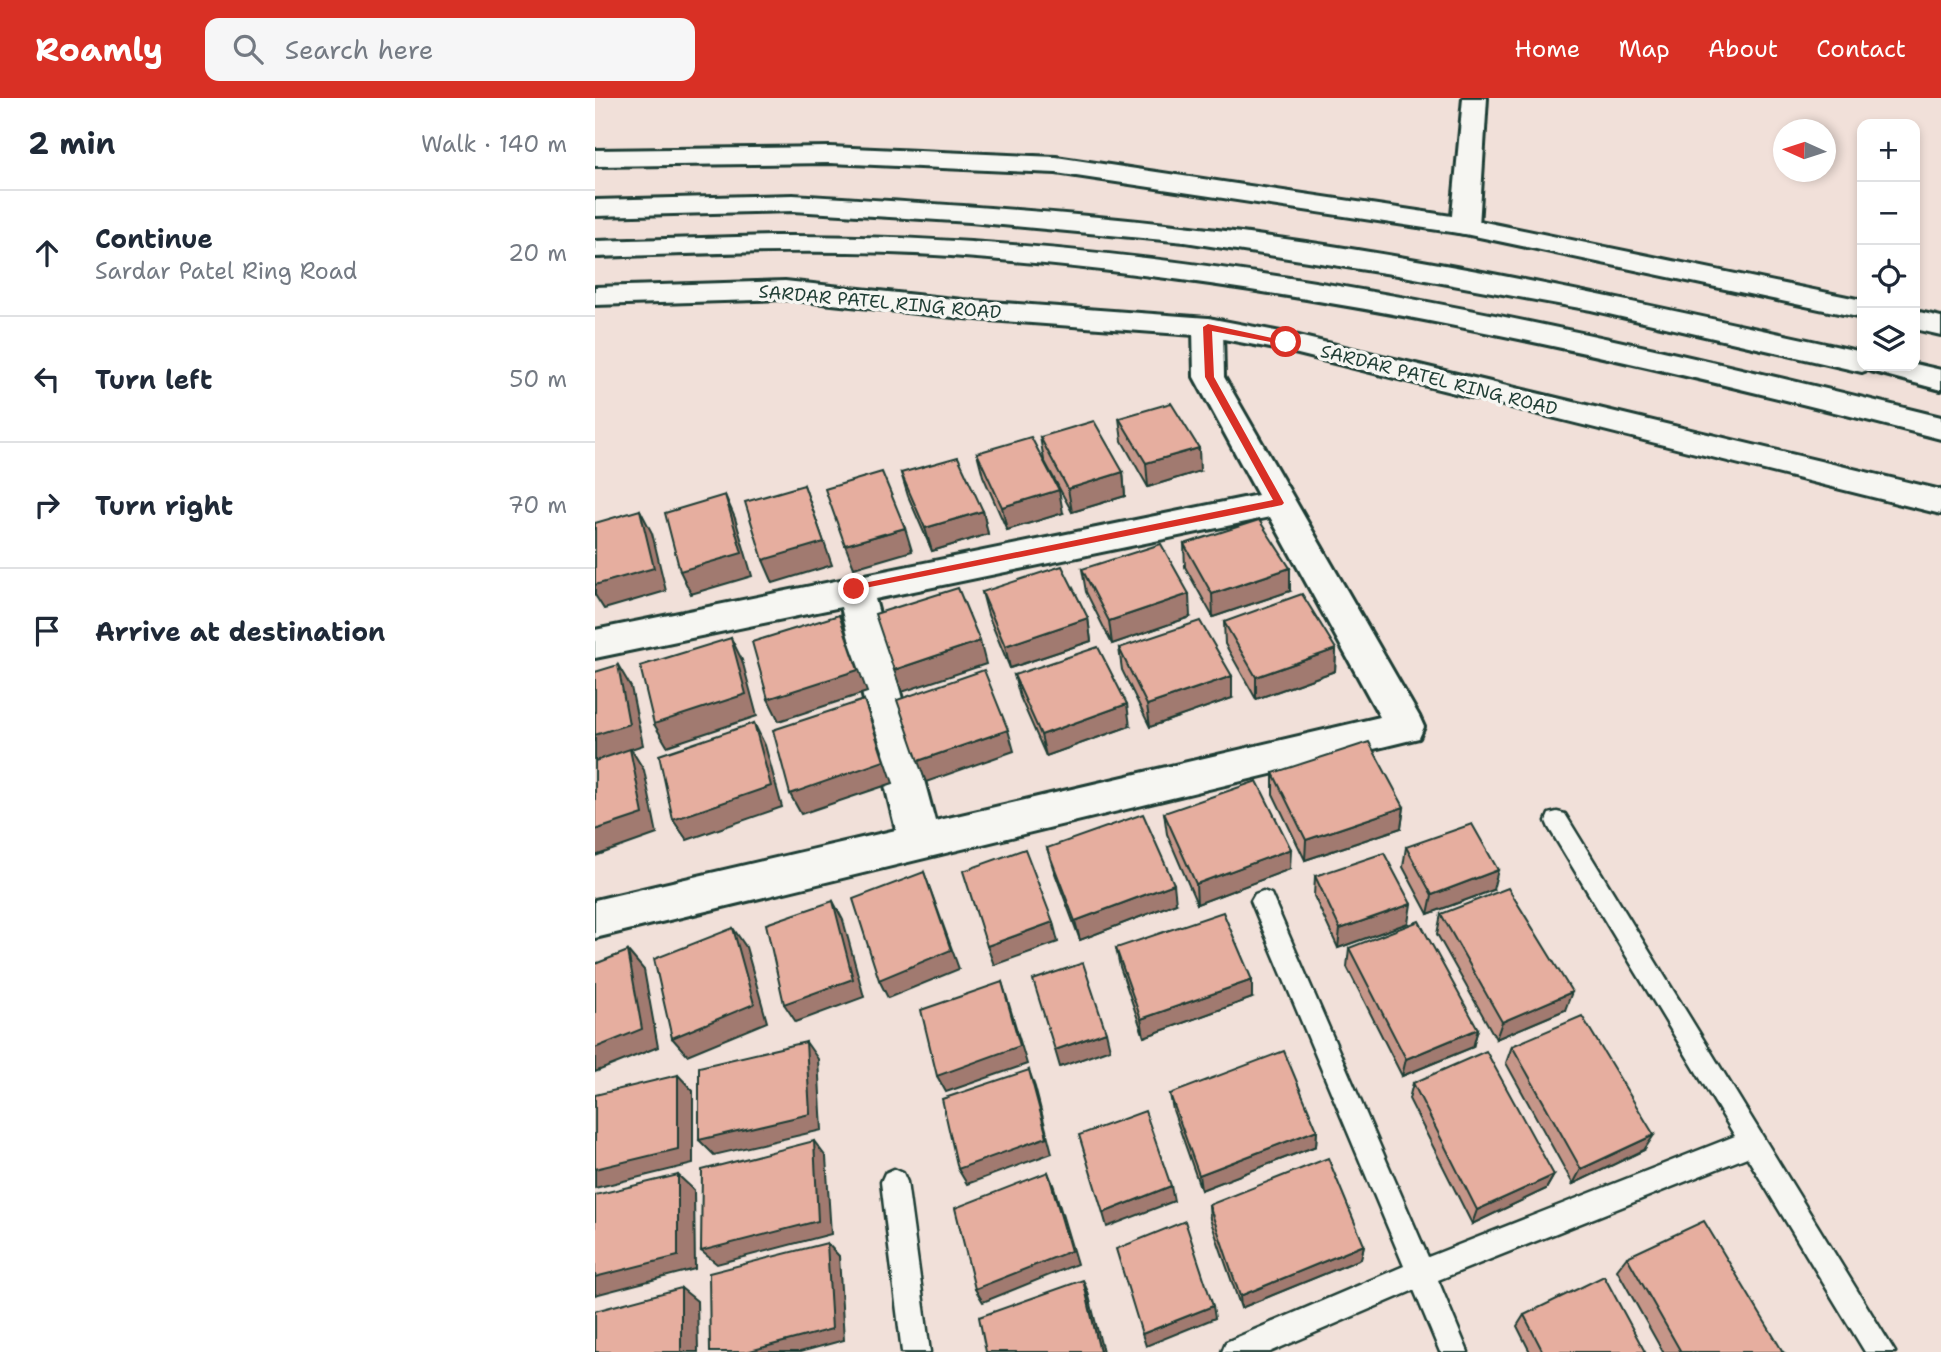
<!DOCTYPE html>
<meta charset="utf-8">
<style>
:root{--surface:#fff;--page:#f6f6f7;--text:#1f2937;--muted:#747a83;--line:#e0e1e3;--accent:#d93025}
body{margin:0;font-family:"Shantell Sans",sans-serif;background:var(--page);color:var(--text)}
.controls{position:absolute;right:21px;top:21px;display:grid;overflow:hidden;border-radius:14px;box-shadow:0 4px 10px #0003}
.controls button{width:63px;height:63px;display:grid;place-items:center;padding:0;border:0;border-bottom:2px solid var(--line);background:var(--surface);color:var(--text);font:35px sans-serif}
.compass{position:absolute;left:1178px;top:21px;width:63px;height:63px;border-radius:50%;background:var(--surface);box-shadow:0 4px 10px #0003;rotate:273deg}
.stop{position:absolute;width:21px;height:21px;margin:-16px;border:5px solid #d93025;border-radius:50%;background:#fff}
.stop.end{background:#d93025;border-color:#fff;box-shadow:0 2px 7px #0008}
.list{margin:0;padding:0;list-style:none}
h2{display:flex;justify-content:space-between;align-items:center;height:91px;margin:0;padding:0 28px;font-size:30px}
h2 small{font-size:23px;font-weight:400;color:var(--muted)}
.list li{display:grid;grid-template-columns:46px 1fr auto;gap:21px;align-items:center;box-sizing:border-box;height:126px;padding:0 28px;border-top:2px solid var(--line)}
.list b{display:block;font-size:26px;white-space:nowrap}
.list p{margin:0;font-size:23px;white-space:nowrap;color:var(--muted)}
.list em{font-size:23px;font-style:normal;color:var(--muted)}
.icon{flex:none;width:38px;height:38px;fill:none;stroke:currentColor;stroke-width:2;stroke-linecap:round;stroke-linejoin:round}
.map{position:relative;flex:none;width:1346px;height:1254px;overflow:hidden}
header{display:flex;align-items:center;gap:42px;box-sizing:border-box;height:98px;padding:0 35px;background:var(--accent);color:#fff}
header strong{font-size:33px}
nav{display:flex;gap:38px;margin-inline-start:auto;font-size:24px}
.search{width:490px;height:63px;background:var(--page);display:flex;align-items:center;gap:18px;box-sizing:border-box;padding:0 24px;border-radius:14px;color:var(--muted);font-size:26px}
main{display:flex}
aside{flex:1;background:var(--surface)}
.map>svg:first-child{display:block}
.lines{fill:none;stroke-linecap:round;stroke-linejoin:round}
.service-casing{stroke:#1f3d34;stroke-width:5}
.minor-casing{stroke:#1f3d34;stroke-width:6}
.tertiary-casing{stroke:#1f3d34;stroke-width:6}
.trunk-casing{stroke:#1f3d34;stroke-width:6}
.service{fill:#f6f6f2;fill-rule:evenodd}
.minor{fill:#f6f6f2;fill-rule:evenodd}
.tertiary{fill:#f6f6f2;fill-rule:evenodd}
.trunk{fill:#f6f6f2;fill-rule:evenodd}
.wall{fill:#c69689;stroke:#1f3d34;stroke-width:2}
.shaded-wall{fill:#a17a6f;stroke:#1f3d34;stroke-width:2}
.building{fill:#e6ae9f;stroke:#1f3d34;stroke-width:2}
.route{fill:#d93025}
.labels{text-anchor:middle;dominant-baseline:central;stroke-width:7;stroke-linejoin:round;paint-order:stroke}
.far-street-label{font-size:18px;fill:#1f3d34;stroke:#f6f6f2}
</style>
<header>
<strong>Roamly</strong>
<div class="search"><svg class="icon" aria-label="search" viewBox="0 0 24 24"><circle cx="10" cy="10" r="6"/><path d="M15 15l6 6"/></svg>Search here</div>
<nav><a>Home</a><a>Map</a><a>About</a><a>Contact</a></nav>
</header>
<main>
<aside>
<h2>2 min<small>Walk · 140 m</small></h2>
<ul class="list">
<li><svg class="icon" aria-label="ahead" viewBox="0 0 24 24"><path d="M12 20V5M6 11l6-6 6 6"/></svg><div><b>Continue</b><p>Sardar Patel Ring Road</p></div><em>20 m</em></li>
<li><svg class="icon" aria-label="left" viewBox="0 0 24 24"><path d="M17 20v-9H6M10 6l-5 5 5 5"/></svg><div><b>Turn left</b></div><em>50 m</em></li>
<li><svg class="icon" aria-label="right" viewBox="0 0 24 24"><path d="M7 20v-9h11M14 6l5 5-5 5"/></svg><div><b>Turn right</b></div><em>70 m</em></li>
<li><svg class="icon" aria-label="arrive" viewBox="0 0 24 24"><path d="M6 21V4h12l-3 4 3 4H6"/></svg><div><b>Arrive at destination</b></div></li>
</ul>
</aside>
<div class="map">
<svg width="1346" height="1254" viewBox="0 0 1346 1254">
<rect width="100%" height="100%" fill="#f1e0d9"/>
<filter id="ink" filterUnits="userSpaceOnUse"><feTurbulence type="fractalNoise" baseFrequency=".0143" numOctaves="2"/><feDisplacementMap in="SourceGraphic" scale="14" xChannelSelector="R" yChannelSelector="G"/><feConvolveMatrix kernelMatrix="1 2 1 2 8 2 1 2 1" color-interpolation-filters="sRGB"/></filter>
<g filter="url(#ink)">
<g class="lines">
<defs>
<g id="service">
<path d="M962 714 970 716 1300 1254H1270L1152 1059 843 1182 873 1254H845L819 1192 675 1254H627L631 1244 809 1168 656 803 660 796 668 793 676 796 833 1159 1140 1038 954 730 951 723 954 716Z"/>
<path d="M299 1071 308 1075 312 1084 335 1254H307L286 1084 290 1075Z"/>
</g>
<g id="minor">
<path d="M868 0H892L884 128 880 134 870 136 860 134 856 128Z"/>
<path d="M613 220 624 223 628 229 629 279 824 618 829 629 824 640 0 840V802L301 732 246 509 0 560V532L663 397 599 279 598 229 602 223ZM675 419 785 619 340 723 280 501Z"/>
</g>
<g id="tertiary">
<path d="M235 49 461 59 870 120 1267 202V220L870 136 461 75 235 65 0 68V52Z"/>
<path d="M190 183 368 202 613 220 691 235 1346 392V416L691 253 613 238 368 220 190 201 0 207V189Z"/>
<path d="M1320 213 1346 219V237L1320 231Z"/>
</g>
<g id="trunk">
<path d="M198 97C328 105 459 113 588 128 817 153 1043 205 1267 254V268L1320 266 1346 272V292L1272 272 1267 274 996 212 803 177 590 144 375 124 198 113 0 118V102Z"/>
<path d="M178 138C574 135 964 225 1346 319V341C1020 257 693 182 356 158 238 150 119 155 0 159V143Z"/>
</g>
</defs>
<use href="#service" class="service-casing"/>
<use href="#minor" class="minor-casing"/>
<use href="#tertiary" class="tertiary-casing"/>
<use href="#trunk" class="trunk-casing"/>
<use href="#service" class="service"/>
<use href="#minor" class="minor"/>
<use href="#tertiary" class="tertiary"/>
<use href="#trunk" class="trunk"/>
</g>
<g class="wall">
<path d="M524 320 605 373 553 389 527 343Z"/>
<path d="M445 339 528 374 530 398 477 414 449 362Z"/>
<path d="M382 355 468 415 412 432 388 378Z"/>
<path d="M306 375 388 413 393 436 337 453 313 398Z"/>
<path d="M589 446 695 493 618 519 590 469Z"/>
<path d="M487 471 595 519 517 546 491 494Z"/>
<path d="M387 494 493 520 496 543 415 570 393 517Z"/>
<path d="M629 524 741 551 740 573 661 601 630 546Z"/>
<path d="M524 550 637 600 555 629 527 572Z"/>
<path d="M419 577 535 628 451 658 425 599Z"/>
<path d="M678 675 809 709 806 730 710 762 678 696Z"/>
<path d="M569 715 695 771 602 806 572 736Z"/>
<path d="M811 749 898 792 833 816 808 769Z"/>
<path d="M452 750 581 805 485 842 458 770Z"/>
<path d="M720 778 813 825 743 850 719 798Z"/>
<path d="M846 816 970 912 901 941 842 836Z"/>
<path d="M521 850 657 900 549 939 525 869Z"/>
<path d="M754 850 883 931 878 949 807 978 752 869Z"/>
<path d="M917 948 1049 1052 978 1086 911 965Z"/>
<path d="M818 985 959 1077 951 1091 877 1126 814 1001Z"/>
<path d="M575 996 722 1032 721 1048 606 1092 578 1012Z"/>
<path d="M614 1107 769 1147 766 1161 646 1210 615 1121Z"/>
<path d="M1032 1159 1188 1254H1068L1022 1172Z"/>
<path d="M929 1217 1050 1254H935L922 1228Z"/>
</g>
<g class="shaded-wall">
<path d="M604 350 605 373 553 389 551 365Z"/>
<path d="M528 374 530 398 477 414 473 391Z"/>
<path d="M209 387 237 467 178 485 168 462Z"/>
<path d="M464 392 468 415 412 432 407 409Z"/>
<path d="M130 397 140 420 157 478 96 496 85 473Z"/>
<path d="M45 412 57 435 71 493 9 511 0 497V487Z"/>
<path d="M388 413 393 436 337 453 330 430Z"/>
<path d="M310 430 317 453 259 470 250 447Z"/>
<path d="M695 470V493L618 519 617 496Z"/>
<path d="M594 496 595 519 517 546 514 523Z"/>
<path d="M244 517 272 594 184 623 173 601Z"/>
<path d="M493 520 496 543 415 570 410 548Z"/>
<path d="M136 540 147 562 162 618 72 648 59 626Z"/>
<path d="M385 543 391 566 307 594 299 572Z"/>
<path d="M741 551 740 573 661 601V579Z"/>
<path d="M23 567 36 589 48 647 36 651 49 672 62 736 0 758V637Z"/>
<path d="M637 578V600L555 629 552 607Z"/>
<path d="M269 602 277 624 298 685 206 716 195 696Z"/>
<path d="M532 606 535 628 451 658 446 637Z"/>
<path d="M159 625 170 647 187 709 92 742 78 722Z"/>
<path d="M413 632 419 653 331 684 323 663Z"/>
<path d="M809 709 806 730 710 762 711 742Z"/>
<path d="M696 751 695 771 602 806 601 786Z"/>
<path d="M903 772 898 792 833 816 837 797Z"/>
<path d="M329 774 364 871 293 900 284 882Z"/>
<path d="M579 786 581 805 485 842 480 823Z"/>
<path d="M238 803 248 822 269 899 201 924 189 906Z"/>
<path d="M816 806 813 825 743 850 745 831Z"/>
<path d="M458 824 463 844 399 867 392 848Z"/>
<path d="M138 830 151 849 172 924 92 957 77 940Z"/>
<path d="M33 853 49 872 63 949 0 974V950Z"/>
<path d="M657 882V900L549 939 546 921Z"/>
<path d="M407 884 413 903 432 966 351 994 342 978Z"/>
<path d="M977 894 970 912 901 941 907 924Z"/>
<path d="M883 931 878 949 807 978 811 961Z"/>
<path d="M511 934 515 951 465 969 460 952Z"/>
<path d="M211 944 223 961 227 1032 119 1057 104 1042Z"/>
<path d="M434 972 440 989 457 1055 372 1086 363 1071Z"/>
<path d="M83 977 98 993V1066L0 1090V1071Z"/>
<path d="M722 1032 721 1048 606 1092 604 1077Z"/>
<path d="M1059 1037 1049 1052 978 1086 986 1071Z"/>
<path d="M219 1043 231 1059 236 1136 122 1166 106 1153Z"/>
<path d="M453 1074 459 1089 482 1166 388 1204 380 1191Z"/>
<path d="M83 1077 99 1092 100 1171 0 1197V1179Z"/>
<path d="M959 1077 951 1091 877 1126 882 1112Z"/>
<path d="M576 1088 579 1103 512 1129 508 1115Z"/>
<path d="M232 1145 244 1158 249 1242 205 1254H151Z"/>
<path d="M769 1147 766 1161 646 1210 645 1198Z"/>
<path d="M488 1182 493 1194 508 1254H505Z"/>
<path d="M86 1190 102 1203 103 1254H86Z"/>
<path d="M618 1208 620 1220 551 1248 547 1236Z"/>
</g>
<g class="building">
<path d="M576 305 604 350 551 365 524 320Z"/>
<path d="M499 323 528 374 473 391 445 339Z"/>
<path d="M436 339 464 392 407 409 382 355Z"/>
<path d="M363 359 388 413 330 430 306 375Z"/>
<path d="M287 374 310 430 250 447 230 391Z"/>
<path d="M209 387 229 444 168 462 150 404Z"/>
<path d="M130 397 147 455 85 473 70 415Z"/>
<path d="M45 412 59 470 0 487V425Z"/>
<path d="M664 422 695 470 617 496 589 446Z"/>
<path d="M566 446 594 496 514 523 487 471Z"/>
<path d="M467 468 493 520 410 548 387 494Z"/>
<path d="M363 490 385 543 299 572 280 516Z"/>
<path d="M707 496 741 551 661 579 629 524Z"/>
<path d="M244 517 263 572 173 601 157 544Z"/>
<path d="M605 523 637 578 552 607 524 550Z"/>
<path d="M136 540 151 596 59 626 45 568Z"/>
<path d="M503 549 532 606 446 637 419 577Z"/>
<path d="M23 567 34 626 0 637V574Z"/>
<path d="M389 572 413 632 323 663 302 602Z"/>
<path d="M269 602 289 663 195 696 178 632Z"/>
<path d="M159 625 176 688 78 722 64 657Z"/>
<path d="M774 644 809 709 711 742 678 675Z"/>
<path d="M35 651 48 716 0 732V663Z"/>
<path d="M662 683 696 751 601 786 569 715Z"/>
<path d="M548 716 579 786 480 823 452 750Z"/>
<path d="M877 726 903 772 837 797 811 749Z"/>
<path d="M430 751 458 824 392 848 368 773Z"/>
<path d="M789 755 816 806 745 831 720 778Z"/>
<path d="M329 774 356 852 284 882 258 801Z"/>
<path d="M913 790 977 894 907 924 846 816Z"/>
<path d="M238 803 258 881 189 906 171 826Z"/>
<path d="M628 814 657 882 546 921 521 850Z"/>
<path d="M824 823 883 931 811 961 754 850Z"/>
<path d="M138 830 159 906 77 940 59 861Z"/>
<path d="M33 853 47 931 0 950V866Z"/>
<path d="M488 865 511 934 460 952 438 882Z"/>
<path d="M407 884 425 948 342 978 326 912Z"/>
<path d="M987 918 1059 1037 986 1071 917 948Z"/>
<path d="M211 944 215 1016 104 1042V969Z"/>
<path d="M689 953 722 1032 604 1077 575 996Z"/>
<path d="M891 953 959 1077 882 1112 818 985Z"/>
<path d="M434 972 452 1039 363 1071 347 1001Z"/>
<path d="M83 977V1051L0 1071V997Z"/>
<path d="M550 1013 576 1088 508 1115 484 1037Z"/>
<path d="M219 1043 223 1123 106 1153 107 1072Z"/>
<path d="M733 1060 769 1147 645 1198 614 1107Z"/>
<path d="M453 1074 476 1153 380 1191 360 1110Z"/>
<path d="M83 1077V1158L0 1179V1097Z"/>
<path d="M590 1123 618 1208 547 1236 521 1151Z"/>
<path d="M1109 1123 1188 1254H1086L1032 1159Z"/>
<path d="M232 1145 237 1231 151 1254H115L114 1175Z"/>
<path d="M1009 1178 1050 1254H948L929 1217Z"/>
<path d="M488 1182 505 1254H391L384 1219Z"/>
<path d="M86 1190V1254H0V1213Z"/>
</g>
</g>
<path class="route" d="M613 226 695 244 691 247 617 233 619 279 689 405 687 407 255 493 254 491 259 487 678 402 610 279 608 229Z"/>
<g class="labels">
<g class="far-street-label">
<text transform="translate(285 204) rotate(5)">SARDAR PATEL RING ROAD</text>
<text transform="translate(844 282) rotate(14)">SARDAR PATEL RING ROAD</text>
</g>
</g>
</svg>
<div class="controls">
<button>+</button>
<button>−</button>
<button><svg class="icon" aria-label="locate" viewBox="0 0 24 24"><circle cx="12" cy="12" r="6"/><path d="M12 2v4M12 18v4M2 12h4M18 12h4"/></svg></button>
<button><svg class="icon" aria-label="layers" viewBox="0 0 24 24"><path d="M12 4l9 5-9 5-9-5zM3 14l9 5 9-5"/></svg></button>
</div>
<svg class="compass" viewBox="-18 -18 36 36"><path d="M0-13l5 13h-10z" fill="#e53935"/><path d="M0 13l5-13h-10z" fill="#747a83"/></svg>
<div class="stop" style="left:691px;top:244px"></div>
<div class="stop end" style="left:259px;top:491px"></div>
</div>
</main>
